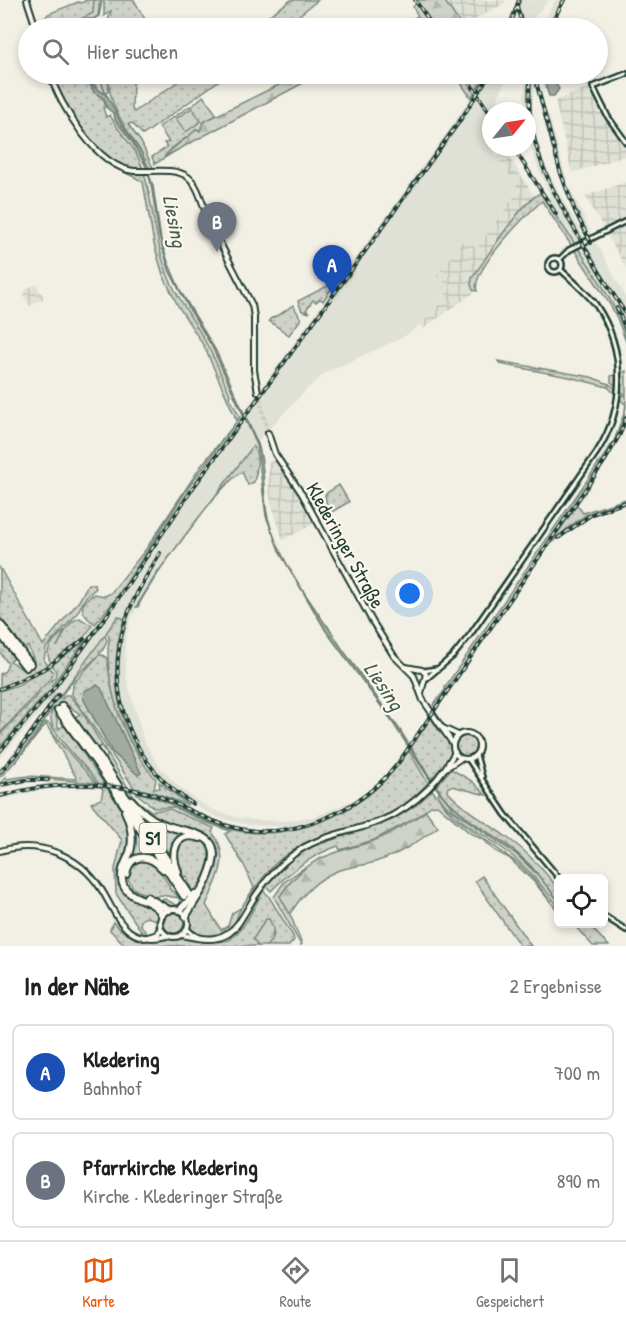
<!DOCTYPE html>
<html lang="de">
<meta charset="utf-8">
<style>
:root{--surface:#fff;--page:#f6f6f6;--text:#202124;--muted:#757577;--line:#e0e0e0;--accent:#ea580c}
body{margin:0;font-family:"Patrick Hand",sans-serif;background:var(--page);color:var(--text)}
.controls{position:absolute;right:18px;bottom:18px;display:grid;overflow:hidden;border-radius:9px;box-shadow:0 3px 9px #0003}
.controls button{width:54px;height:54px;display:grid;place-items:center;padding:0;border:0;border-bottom:2px solid var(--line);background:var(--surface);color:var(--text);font:30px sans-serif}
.compass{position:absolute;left:482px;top:102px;width:54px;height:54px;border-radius:50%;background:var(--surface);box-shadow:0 3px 9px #0003;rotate:60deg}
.you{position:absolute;left:410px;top:594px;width:21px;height:21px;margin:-15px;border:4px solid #fff;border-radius:50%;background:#1a73e8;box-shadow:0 0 0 9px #1a73e833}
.badge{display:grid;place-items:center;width:39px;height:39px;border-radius:50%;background:var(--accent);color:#fff;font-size:20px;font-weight:700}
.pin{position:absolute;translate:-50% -50px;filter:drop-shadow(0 2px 3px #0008)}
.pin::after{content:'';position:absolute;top:32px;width:21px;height:18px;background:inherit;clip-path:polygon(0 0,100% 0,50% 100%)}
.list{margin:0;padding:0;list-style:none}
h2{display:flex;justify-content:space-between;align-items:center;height:78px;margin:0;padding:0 24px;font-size:26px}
h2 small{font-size:20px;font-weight:400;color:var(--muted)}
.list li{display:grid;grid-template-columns:39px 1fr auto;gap:18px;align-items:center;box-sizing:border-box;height:96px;margin:0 12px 12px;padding:0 12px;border:2px solid var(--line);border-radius:9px}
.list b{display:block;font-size:22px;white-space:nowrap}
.list p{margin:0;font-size:20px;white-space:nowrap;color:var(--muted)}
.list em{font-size:20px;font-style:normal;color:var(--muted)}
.icon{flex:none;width:33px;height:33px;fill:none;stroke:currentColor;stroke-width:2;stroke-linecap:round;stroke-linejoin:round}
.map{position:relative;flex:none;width:626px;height:946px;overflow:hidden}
.search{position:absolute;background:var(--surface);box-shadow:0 3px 9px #0003;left:18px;right:18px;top:18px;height:66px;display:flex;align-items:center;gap:15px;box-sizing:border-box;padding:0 21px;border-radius:33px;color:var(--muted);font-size:22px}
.sheet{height:294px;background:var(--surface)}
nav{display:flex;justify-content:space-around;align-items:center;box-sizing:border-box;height:84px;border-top:2px solid var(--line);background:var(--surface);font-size:16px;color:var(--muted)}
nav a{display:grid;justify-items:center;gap:3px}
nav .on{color:var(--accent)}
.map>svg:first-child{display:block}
.built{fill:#e0e1d6}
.industrial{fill:url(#industrial-grid)}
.green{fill:url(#green-dots);stroke:#77887e;stroke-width:1.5}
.forest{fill:url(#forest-firs);stroke:#77887e;stroke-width:1.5}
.pitch{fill:#cfd2c8;stroke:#77887e;stroke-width:1.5}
.water{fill:#a2aba1;stroke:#6e7f75;stroke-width:1.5}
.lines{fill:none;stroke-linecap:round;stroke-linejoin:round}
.stream{stroke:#6e7f75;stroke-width:1.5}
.secondary-tunnel{stroke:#c8ccc2;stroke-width:4;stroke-dasharray:4 2;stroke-linecap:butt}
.motorway-tunnel{stroke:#c8ccc2;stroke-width:6;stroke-dasharray:6 3;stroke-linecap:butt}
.tertiary-casing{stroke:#1f3d34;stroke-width:8}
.secondary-casing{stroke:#1f3d34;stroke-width:8}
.motorway-casing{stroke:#1f3d34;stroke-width:10}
.tertiary{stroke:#fbf7ec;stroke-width:3}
.secondary{stroke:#fbf7ec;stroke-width:4}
.motorway{stroke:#fbf7ec;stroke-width:6}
.rail-casing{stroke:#1f3d34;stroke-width:4}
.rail{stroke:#fbf7ec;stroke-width:1.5;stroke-dasharray:4.5;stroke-linecap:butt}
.labels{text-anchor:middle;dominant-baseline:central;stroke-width:4.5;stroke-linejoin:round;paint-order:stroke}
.shield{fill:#fbf7ec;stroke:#61756b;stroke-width:1.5}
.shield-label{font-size:18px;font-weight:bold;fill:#1f3d34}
.street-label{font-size:20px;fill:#1f3d34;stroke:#fbf7ec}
.water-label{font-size:21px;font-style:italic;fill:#465e55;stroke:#fbf7ec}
</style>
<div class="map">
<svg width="626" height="946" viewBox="0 0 626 946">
<defs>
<pattern id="industrial-grid" width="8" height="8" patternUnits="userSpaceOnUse" patternTransform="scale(1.5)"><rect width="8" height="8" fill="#e0e1d6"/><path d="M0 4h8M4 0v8" fill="none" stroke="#c0c2b8"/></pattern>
<pattern id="green-dots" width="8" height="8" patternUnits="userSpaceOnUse" patternTransform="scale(1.5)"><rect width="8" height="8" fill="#cfd2c8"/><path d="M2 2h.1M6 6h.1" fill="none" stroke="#b1b5ac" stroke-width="1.8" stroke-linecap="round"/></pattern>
<pattern id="forest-firs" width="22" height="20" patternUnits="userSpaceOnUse" patternTransform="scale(1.5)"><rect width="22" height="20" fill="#cfd2c8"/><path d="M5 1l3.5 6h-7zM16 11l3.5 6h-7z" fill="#b1b5ac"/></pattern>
</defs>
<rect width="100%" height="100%" fill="#f2f0e5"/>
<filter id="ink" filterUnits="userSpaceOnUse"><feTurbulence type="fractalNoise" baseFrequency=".0167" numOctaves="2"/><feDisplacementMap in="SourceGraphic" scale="12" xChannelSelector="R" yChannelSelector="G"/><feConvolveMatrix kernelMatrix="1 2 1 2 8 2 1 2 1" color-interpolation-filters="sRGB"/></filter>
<g filter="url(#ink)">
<g class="built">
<path d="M517 0H549L536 15 528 28H508Z"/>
<path d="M555 0H566L551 28H541Z"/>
<path d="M486 74H508L493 111H491L485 136 519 190 434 311 420 325 404 337 327 372 308 388 253 446 147 588 130 621 125 642 126 677 144 741 159 766 176 784 196 800 211 809 236 817 256 820 285 821 316 816 358 798 369 790 383 779 405 750 408 751 385 781 359 802 316 823 275 834H252L230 830 210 822 172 803 137 792V789H142L167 797 212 818 238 827 263 829 288 827 248 825 216 817 184 799 154 774 135 746 124 721 119 704 116 666 117 647 124 619 118 616 14 758 0 774V769L48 707H45L0 757V747L43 697 86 639 87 634 115 600 189 487 449 130Z"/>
<path d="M527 74H535L532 110 536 135 545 164 561 197 585 238 574 244 511 147H514L547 198 550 196 534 158 527 133V111H525L524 95Z"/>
<path d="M543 115H549L566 178 591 233 587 237 562 184Z"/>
<path d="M594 241 600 249 626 298V336L607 295 577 249 588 243 590 246V243Z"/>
<path d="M626 414V424L618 442 559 530 562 533 586 515 611 504 626 500V503L600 512 580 523 561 537 542 556 435 711 433 709 606 458 618 435Z"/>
<path d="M30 778 93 783 96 784 97 787 48 789 0 799V794L44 785V782L29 783 0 788V783Z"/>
</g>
<g class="industrial">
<path d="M444 0H505V3L463 26Z"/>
<path d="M588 87 606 119 626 148V156L572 173 555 101Z"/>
<path d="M505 150 534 196 511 223 472 278 473 290 475 292 423 329 420 325 434 311 451 287 437 276 464 239 478 249 479 245 519 190 498 157Z"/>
<path d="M626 182V268L585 196Z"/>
<path d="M36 284 44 298 30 306 23 295 26 293 25 290Z"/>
<path d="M275 459 295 486 316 523 283 540 271 503 269 488 268 463Z"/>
</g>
<g class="green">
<path d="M87 0H94V13L66 28H47L41 23 48 14 78 2 81 3Z"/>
<path d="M104 0H134L150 28H109L108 21 111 11 104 16Z"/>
<path d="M291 0H318L283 28H251Z"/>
<path d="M47 74H80L88 80 92 89 104 100 106 107 103 108 106 117 110 115C120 135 136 146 143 169 154 206 155 245 170 280 181 304 197 325 209 348 217 363 223 379 230 394L229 397 240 417 188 488 115 600 95 624C80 614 77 604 94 594L105 596 111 593 146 549 201 466 237 421 204 346 178 306 163 275 154 244 143 182C133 175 120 172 110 165 81 143 60 107 47 74Z"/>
<path d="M109 74H130L133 81 132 109 134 112 189 74H228L143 135 132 123 128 124 141 142 153 168H149C136 138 105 109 109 74Z"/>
<path d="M203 96 217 115 204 122 200 131 197 129C187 139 174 144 166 155L201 135 155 164 152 157 167 147 164 143 169 142 159 127 190 106 191 107Z"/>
<path d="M540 193C560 223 626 311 626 342L617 318 609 303 542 201C526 215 470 271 477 291L473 290 471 285 472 278C488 256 518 206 540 193Z"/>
<path d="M331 284 332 288 323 301 320 299 316 302 313 300 306 310 310 313 302 311 298 301Z"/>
<path d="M293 305 301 319 289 335 269 321 270 319 282 313Z"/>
<path d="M626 371V395L611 382V376Z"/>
<path d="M609 384 626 397C626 420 618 438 606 458L435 707 433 705 445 690V687L614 441 626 408V405L608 387Z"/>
<path d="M253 446C260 455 257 472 254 482L248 485 242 472C220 483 149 582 138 607H136L157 573Z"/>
<path d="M339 485 349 502 328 514 325 494Z"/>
<path d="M626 499 586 515 570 526 550 544 577 505 583 513Z"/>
<path d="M0 568 43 645 79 601 88 584H94L96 588 86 597 76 615 46 648 44 660 48 665 20 680 0 688V674L5 671 8 664 0 652V639L14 658 10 661 22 669 34 661 28 646 25 649 0 617Z"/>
<path d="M118 616 124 619C113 653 113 690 125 724 129 735 139 748 140 757 120 728 107 686 108 650 108 646 110 641 109 636L106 633Z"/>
<path d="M80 618 92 626C83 642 65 653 51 663 42 648 55 640 65 630L57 647C63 636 68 621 80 618Z"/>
<path d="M105 635 107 640C104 655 84 667 74 679 48 710 30 750 0 777V774L14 758Z"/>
<path d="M86 639 43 697 0 747V735L55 677 56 672 52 665Z"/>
<path d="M99 655H102L107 658C112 705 125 744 156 779L154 789 160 788 159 782 188 805 153 792 134 788 72 695 73 684Z"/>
<path d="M49 667 53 672 52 677 0 733V691L18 685Z"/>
<path d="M65 695H69L79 707 132 794 140 803 152 811 170 809 214 828 212 832C232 857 217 880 206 905L221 930 228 926 232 913 241 908 254 888 245 867 225 834 230 831 205 822 173 807 154 808 135 792C165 798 189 815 216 825 269 844 329 827 372 792 387 780 396 764 409 751L428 783C416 795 404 807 388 814 348 833 310 830 275 864 265 874 246 899 239 912 237 916 237 920 234 925 223 939 203 942 190 929L189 915 214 873 218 856 215 844 209 836 203 832 181 827 145 811 129 795 106 762 107 754 101 746 98 748 95 746 75 717 80 714 65 704 55 712 59 729 64 725 124 813 131 840 122 869 124 888 150 904 159 915 158 930 155 933 154 932 156 928V920L147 917 142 919 140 924 148 935H142V932L116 894 115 869 122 840 91 803 101 799 103 790C93 771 46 734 51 714 53 707 61 700 65 695Z"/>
<path d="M431 718 439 731 449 741 451 753 449 759 431 779 411 747Z"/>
<path d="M45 722 50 724 55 737 96 783 39 778 0 783 6 777V779L28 776 77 779 46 724 15 763Z"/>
<circle cx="466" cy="746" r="10"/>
<path d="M451 769 472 781 486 795 452 786 448 787 447 791C465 811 488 823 509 839 528 852 544 871 558 888V906C542 886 527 867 506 851 483 833 453 821 438 794L440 791 436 786Z"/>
<path d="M432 790 453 816 520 865 537 883 558 911 534 882 509 858 495 851 484 840 470 833 437 805 431 806 414 819 374 840 340 850 338 846C312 855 290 871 271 891L266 886 293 858 314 846 392 820 418 804Z"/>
<path d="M143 815 163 827 188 833C176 837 170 846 172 858Z"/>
<path d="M133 824 146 846 144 851 149 850 156 859C145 852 138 855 128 862Z"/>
<path d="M185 838 201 839C223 858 195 892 181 907H170L160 900 165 899 176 905 180 904 179 898 161 895 155 897 140 892 133 888 128 879 131 865C154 849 159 873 170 886L169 888 181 899 192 892 187 876 184 877 178 867 176 848Z"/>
<path d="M305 867 288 885 280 896 290 914 302 944 301 945 274 897 284 882Z"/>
<path d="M482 876 531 946H520L475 881Z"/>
<path d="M263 891 268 895 293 936 294 940 289 946H266L274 935 269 920 263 923 254 939 258 946H126L110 930 113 922C134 946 152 940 180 938 196 937 205 946 229 940 245 929 254 907 263 891Z"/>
<circle cx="174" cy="923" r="10"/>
<path d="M573 924H588L609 946H593Z"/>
</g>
<g class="forest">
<path d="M94 0H100L98 16 93 19H81L93 13Z"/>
<path d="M416 0H444L463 28H427L421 21 407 28H394L418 16 413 7 417 2Z"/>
<path d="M94 74H109L108 92 101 93 96 87 92 77Z"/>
<path d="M301 74H320L164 157C174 146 187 139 197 129L200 131 203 122Z"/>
<path d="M455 74H486L471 98Z"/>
<path d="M498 361 591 377 609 384 608 387 569 377 500 364Z"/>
<path d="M426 811 438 827C419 841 400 854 378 861 365 866 350 866 337 871 317 879 301 896 290 914L280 896C308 855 330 855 373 841 392 834 409 822 426 811Z"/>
<path d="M266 919H269L273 927V939L266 946H258L253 939Z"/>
</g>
<path class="pitch" d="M192 108 201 121 186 132 176 119Z"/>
<g class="water">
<path d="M542 74H550L559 89 554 96H549Z"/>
<path d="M90 75 94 87 107 95 122 125 142 153 153 186 161 240 168 262 181 292 216 351 258 444C266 468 262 494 268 518 278 557 304 592 326 625H327L341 647 400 730 430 779 446 799 470 820 510 847 530 865 558 900 538 875 516 854 451 809 452 807 430 780 389 717 326 631 280 553 266 516 257 445 211 345 189 309 169 270 159 236 151 184 146 166 132 142 115 120 114 114 107 108 104 99 94 92 88 78Z"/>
<path d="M97 685 101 688 141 773 138 775 112 752 83 698 84 691Z"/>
</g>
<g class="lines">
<g class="stream">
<path d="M70 28C79 22 90 22 99 16L102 0"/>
<path d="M102 74 101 80 106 96"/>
</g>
<path class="secondary-tunnel" d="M258 392 268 433"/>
<g class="motorway-tunnel">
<path d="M30 664 62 706"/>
<path d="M26 667 58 710"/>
<path d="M184 896 215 946"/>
<path d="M192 898 221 946"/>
</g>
<defs>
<g id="tertiary">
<path d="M626 74 593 87 608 117 626 142"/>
<circle cx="555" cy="265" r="7"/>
<path d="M560 259 569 250 626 221"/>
<path d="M424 671 436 669"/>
<path d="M427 678 453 656 470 635 597 452C626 407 626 349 596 305 586 292 573 281 561 270"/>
<path d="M476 755 482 777"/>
<path d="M469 760 505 814 559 878"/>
<path d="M604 916 626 930"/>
</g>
<g id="secondary">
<path d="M27 0 36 28"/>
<path d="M50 74C60 106 97 167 134 171 151 172 174 167 188 177 199 185 203 207 208 218 222 248 237 276 252 305L254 317V370L258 392"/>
<path d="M268 433 275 454 302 494 372 621 394 656 414 676 423 700 453 744"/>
<path d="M406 667 422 670 426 674 421 693"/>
<path d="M443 728 458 735"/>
<circle cx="466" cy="746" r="13"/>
<path d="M446 768 460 759"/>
<path d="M0 851C39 839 79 855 101 889 118 916 124 946 167 936"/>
<circle cx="174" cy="923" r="14"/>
<path d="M187 929C202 946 227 939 239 922"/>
<path d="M182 935C231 946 232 934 254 898 265 881 277 866 294 854 315 838 340 834 366 826 404 816 436 787 455 752"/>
<path d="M144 938 158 934 160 928"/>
</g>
<g id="motorway">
<path d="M0 624 30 664"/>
<path d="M0 633 26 667"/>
<path d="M62 706 104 764 189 894"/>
<path d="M58 710 98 765 184 896"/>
<path d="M131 800C140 810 149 818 160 823 189 836 228 829 209 875 204 890 193 902 186 916"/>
<path d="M125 811C131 824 134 838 130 852 126 863 119 872 123 884 129 901 155 898 162 915"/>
<path d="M178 872C170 853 174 830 200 838"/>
<path d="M126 874C131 851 150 855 163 869"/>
<path d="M147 897 169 910"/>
<path d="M180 910 195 894"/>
</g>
</defs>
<use href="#tertiary" class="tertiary-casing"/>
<use href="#secondary" class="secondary-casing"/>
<use href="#motorway" class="motorway-casing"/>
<use href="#tertiary" class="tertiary"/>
<use href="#secondary" class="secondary"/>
<use href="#motorway" class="motorway"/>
<defs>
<g id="rail">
<path d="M415 0 434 28"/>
<path d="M517 6 523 28"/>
<path d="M509 28 519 0"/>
<path d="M549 28 564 0"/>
<path d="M464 74 491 115"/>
<path d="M531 74C522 133 548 185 578 235 593 262 609 288 626 314"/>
<path d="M534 74 560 171 575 211 591 243"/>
<path d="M513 147 556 214"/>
<path d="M617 308 626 330"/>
<path d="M558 538 592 514 626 502"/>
<path d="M160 553C147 576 131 600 124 626 104 694 133 767 193 804"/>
<path d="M0 689 46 668 84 639"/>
<path d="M0 751 54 688 107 615 195 485 459 122 490 74"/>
<path d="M0 772 17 753 58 695"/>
<path d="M0 785 26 780H48"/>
<path d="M0 796C47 783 97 781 145 792 173 799 197 817 225 825 288 845 360 812 399 762L606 459 620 434 626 418"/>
</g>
</defs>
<use href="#rail" class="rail-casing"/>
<use href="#rail" class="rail"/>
</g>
</g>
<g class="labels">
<rect class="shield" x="139.5" y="823" width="27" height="30" rx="4.5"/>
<g class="shield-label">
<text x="153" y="838">S1</text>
</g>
<g class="street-label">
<text transform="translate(346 545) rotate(61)">Klederinger Straße</text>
</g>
<g class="water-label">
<text transform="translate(175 221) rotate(79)">Liesing</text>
<text transform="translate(384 686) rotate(56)">Liesing</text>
</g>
</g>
</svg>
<div class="controls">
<button><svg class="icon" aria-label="locate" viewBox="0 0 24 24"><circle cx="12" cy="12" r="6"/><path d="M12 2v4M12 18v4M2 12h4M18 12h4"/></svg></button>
</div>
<svg class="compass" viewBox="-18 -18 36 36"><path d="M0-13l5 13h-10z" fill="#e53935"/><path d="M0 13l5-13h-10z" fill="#757577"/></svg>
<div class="you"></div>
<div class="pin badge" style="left:332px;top:295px;background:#1a4fb4">A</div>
<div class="pin badge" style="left:217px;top:252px;background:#6b7280">B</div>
<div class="search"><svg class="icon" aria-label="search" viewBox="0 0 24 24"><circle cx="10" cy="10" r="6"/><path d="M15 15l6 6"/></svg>Hier suchen</div>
</div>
<section class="sheet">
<h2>In der Nähe<small>2 Ergebnisse</small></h2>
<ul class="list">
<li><span class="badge" style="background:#1a4fb4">A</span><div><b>Kledering</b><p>Bahnhof</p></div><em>700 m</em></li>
<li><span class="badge" style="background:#6b7280">B</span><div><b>Pfarrkirche Kledering</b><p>Kirche · Klederinger Straße</p></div><em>890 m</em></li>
</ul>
</section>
<nav>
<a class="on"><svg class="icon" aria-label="map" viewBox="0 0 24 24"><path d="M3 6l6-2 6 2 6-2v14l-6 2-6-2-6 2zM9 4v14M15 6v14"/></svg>Karte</a>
<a><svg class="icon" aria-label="directions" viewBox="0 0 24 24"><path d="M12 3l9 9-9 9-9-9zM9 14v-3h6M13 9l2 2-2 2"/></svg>Route</a>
<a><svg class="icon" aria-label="saved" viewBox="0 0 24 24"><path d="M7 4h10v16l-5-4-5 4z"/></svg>Gespeichert</a>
</nav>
